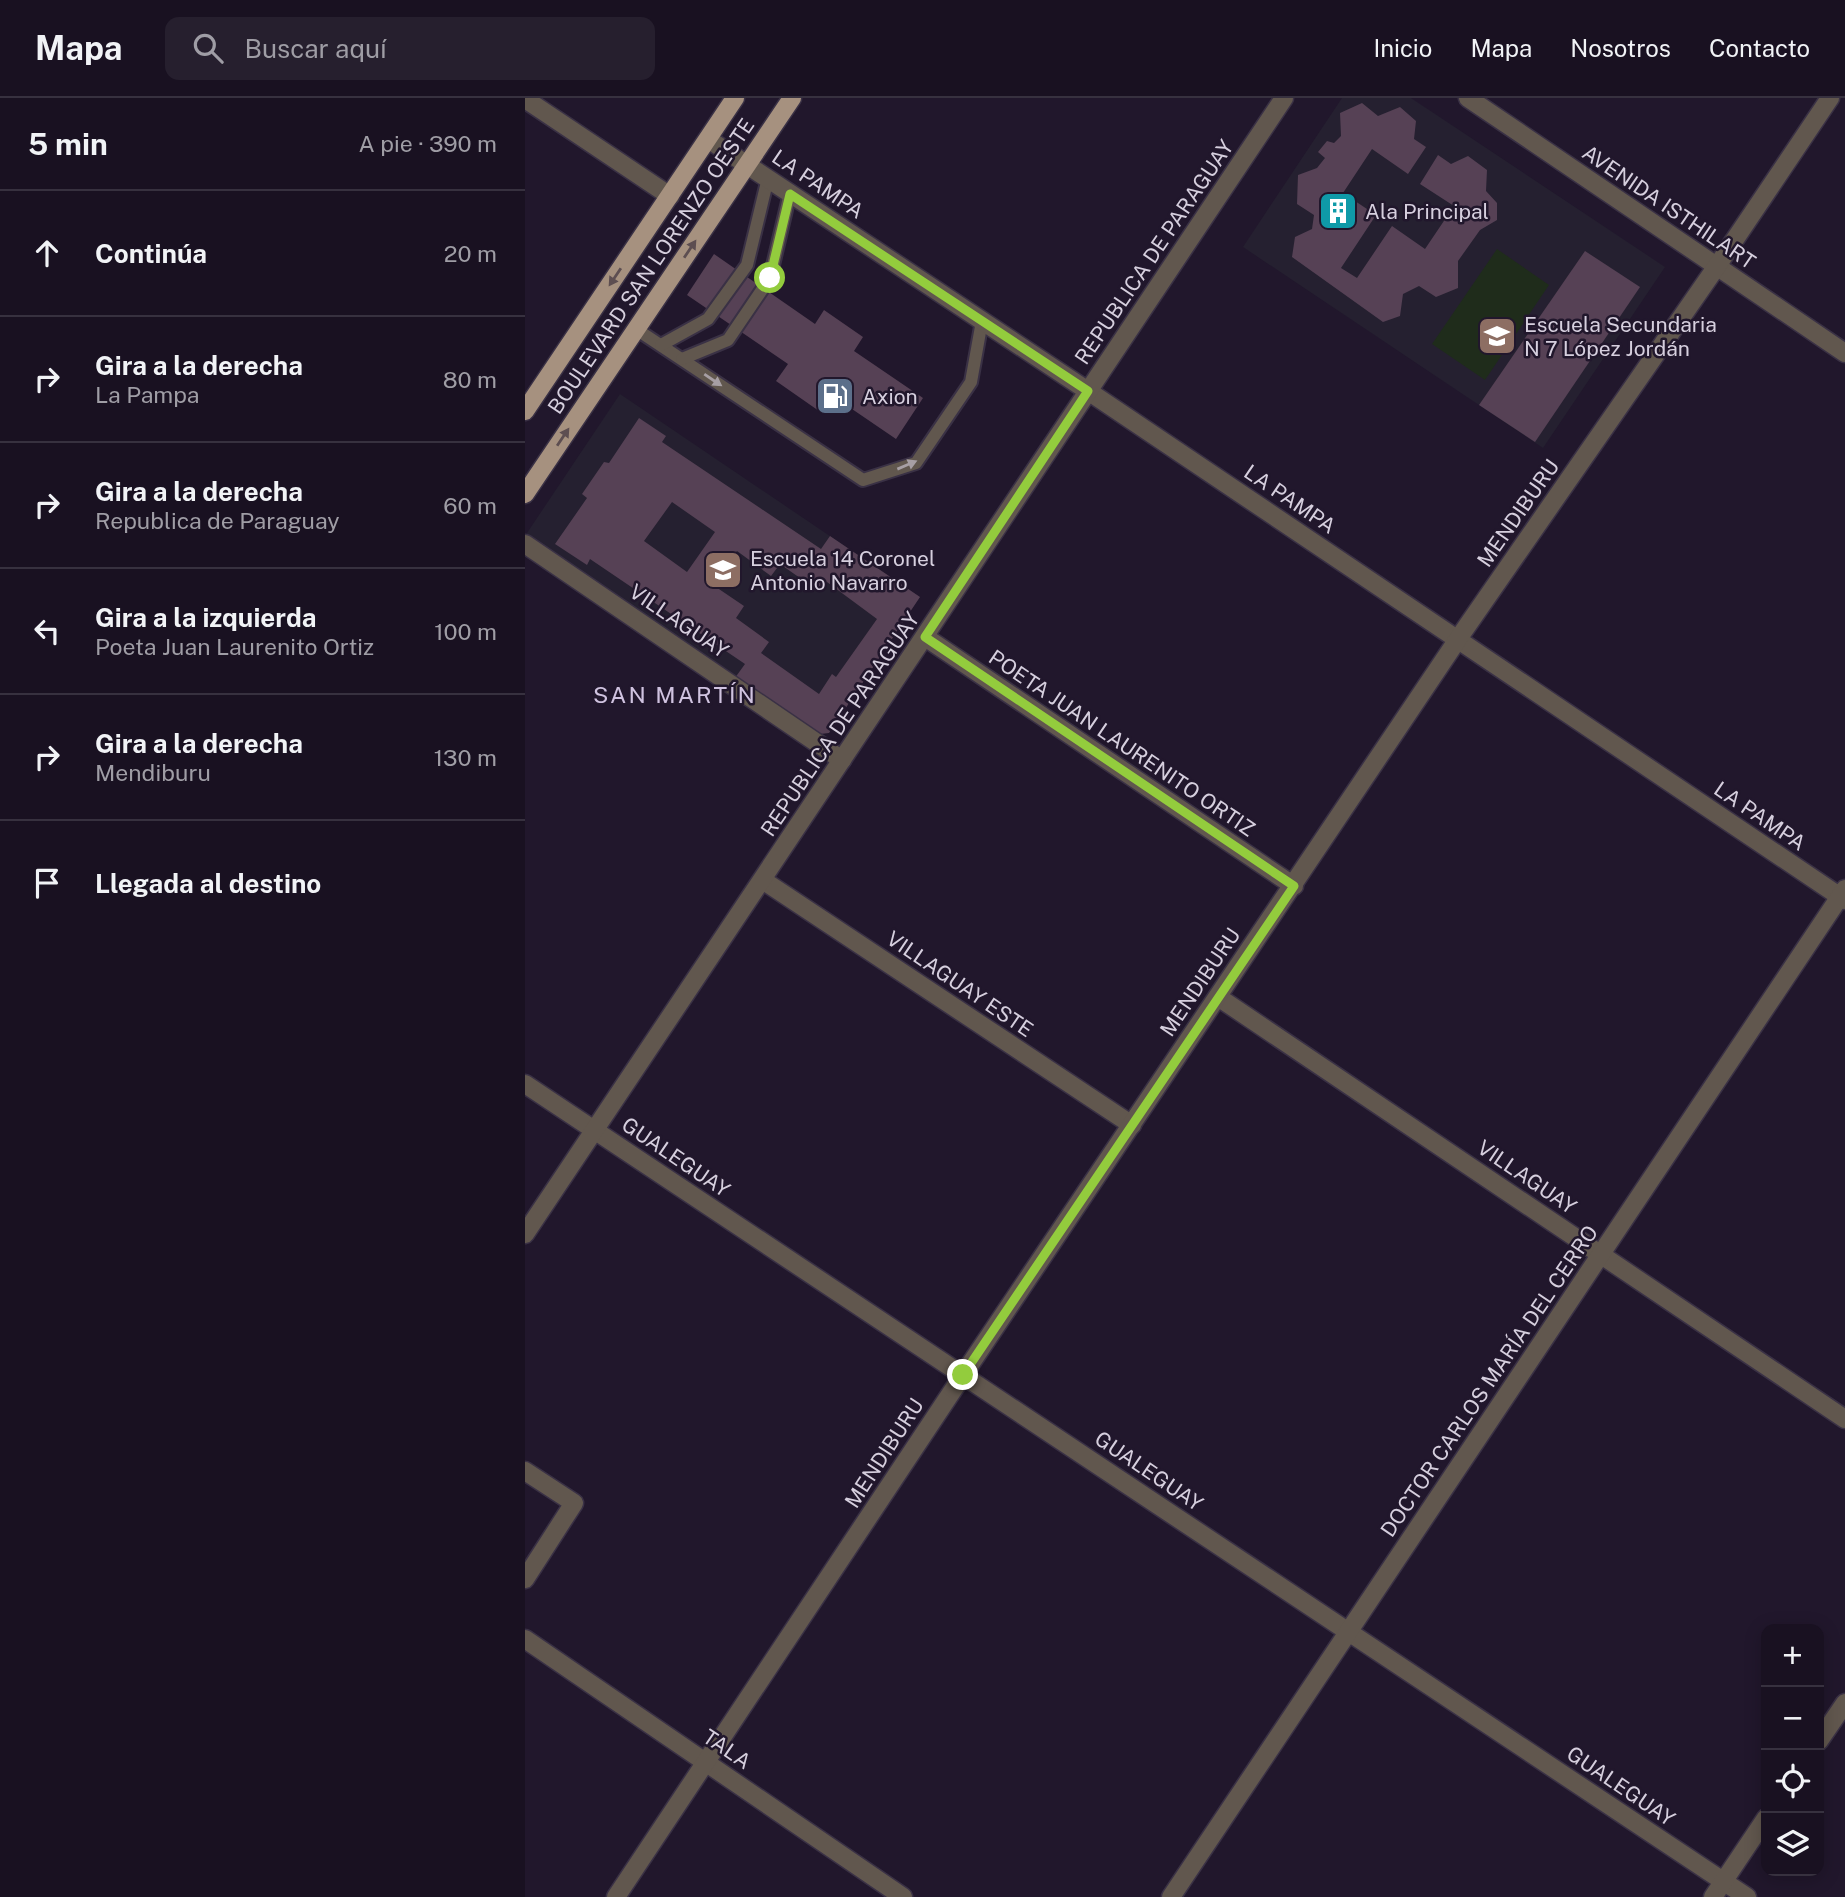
<!DOCTYPE html>
<html lang="es">
<meta charset="utf-8">
<style>
:root{--surface:#191121;--page:#261f2e;--text:#f1f3f6;--muted:#9f9da5;--line:#37313f}
body{margin:0;font-family:"Public Sans",sans-serif;background:var(--page);color:var(--text)}
.controls{position:absolute;right:21px;bottom:21px;display:grid;overflow:hidden;border-radius:14px;box-shadow:0 4px 18px #0003}
.controls button{width:63px;height:63px;display:grid;place-items:center;padding:0;border:0;border-bottom:2px solid var(--line);background:var(--surface);color:var(--text);font:35px sans-serif}
.stop{position:absolute;width:21px;height:21px;margin:-16px;border:5px solid #93cc3d;border-radius:50%;background:#fff}
.stop.end{background:#93cc3d;border-color:#fff;box-shadow:0 2px 7px #0008}
.list{margin:0;padding:0;list-style:none}
h2{display:flex;justify-content:space-between;align-items:center;height:91px;margin:0;padding:0 28px;font-size:30px}
h2 small{font-size:23px;font-weight:400;color:var(--muted)}
.list li{display:grid;grid-template-columns:46px 1fr auto;gap:21px;align-items:center;box-sizing:border-box;height:126px;padding:0 28px;border-top:2px solid var(--line)}
.list b{display:block;font-size:26px;white-space:nowrap}
.list p{margin:0;font-size:23px;white-space:nowrap;color:var(--muted)}
.list em{font-size:23px;font-style:normal;color:var(--muted)}
.icon{flex:none;width:38px;height:38px;fill:none;stroke:currentColor;stroke-width:2;stroke-linecap:round;stroke-linejoin:round}
.map{position:relative;flex:none;width:1320px;height:1799px;overflow:hidden}
header{display:flex;align-items:center;gap:42px;box-sizing:border-box;height:98px;padding:0 35px;background:var(--surface);border-bottom:2px solid var(--line)}
header strong{font-size:33px}
nav{display:flex;gap:38px;margin-inline-start:auto;font-size:24px}
.search{width:490px;height:63px;background:var(--page);display:flex;align-items:center;gap:18px;box-sizing:border-box;padding:0 24px;border-radius:14px;color:var(--muted);font-size:26px}
main{display:flex}
aside{flex:1;background:var(--surface)}
.map>svg:first-child{display:block}
.education{fill:#252030}
.green{fill:#1f2c1b}
.building{fill:#564155;fill-rule:evenodd}
.lines{fill:none;stroke-linecap:round;stroke-linejoin:round}
.lane-casing{stroke:#3a3145;stroke-width:16}
.street-casing{stroke:#3a3145;stroke-width:21}
.primary-casing{stroke:#3a3145;stroke-width:21}
.lane{stroke:#61574e;stroke-width:12}
.street{stroke:#61574e;stroke-width:18}
.primary{stroke:#a6917f;stroke-width:18}
.oneway{fill:#5d4e51}
.oneway2{fill:#a79fa4}
.route{stroke:#93cc3d;stroke-width:9}
.labels{text-anchor:middle;dominant-baseline:central;stroke-width:5;stroke-linejoin:round;paint-order:stroke}
.street-label{font-size:21px;fill:#d6cfde;stroke:#21172c}
.poi-label{font-size:21px;fill:#d6cfde;stroke:#21172c;text-anchor:start}
.neighbourhood-label{font-size:23px;letter-spacing:2px;fill:#d0c3e0;stroke:#21172c}
</style>
<header>
<strong>Mapa</strong>
<div class="search"><svg class="icon" aria-label="search" viewBox="0 0 24 24"><circle cx="10" cy="10" r="6"/><path d="M15 15l6 6"/></svg>Buscar aquí</div>
<nav><a>Inicio</a><a>Mapa</a><a>Nosotros</a><a>Contacto</a></nav>
</header>
<main>
<aside>
<h2>5 min<small>A pie · 390 m</small></h2>
<ul class="list">
<li><svg class="icon" aria-label="ahead" viewBox="0 0 24 24"><path d="M12 20V5M6 11l6-6 6 6"/></svg><div><b>Continúa</b></div><em>20 m</em></li>
<li><svg class="icon" aria-label="right" viewBox="0 0 24 24"><path d="M7 20v-9h11M14 6l5 5-5 5"/></svg><div><b>Gira a la derecha</b><p>La Pampa</p></div><em>80 m</em></li>
<li><svg class="icon" aria-label="right" viewBox="0 0 24 24"><path d="M7 20v-9h11M14 6l5 5-5 5"/></svg><div><b>Gira a la derecha</b><p>Republica de Paraguay</p></div><em>60 m</em></li>
<li><svg class="icon" aria-label="left" viewBox="0 0 24 24"><path d="M17 20v-9H6M10 6l-5 5 5 5"/></svg><div><b>Gira a la izquierda</b><p>Poeta Juan Laurenito Ortiz</p></div><em>100 m</em></li>
<li><svg class="icon" aria-label="right" viewBox="0 0 24 24"><path d="M7 20v-9h11M14 6l5 5-5 5"/></svg><div><b>Gira a la derecha</b><p>Mendiburu</p></div><em>130 m</em></li>
<li><svg class="icon" aria-label="arrive" viewBox="0 0 24 24"><path d="M6 21V4h12l-3 4 3 4H6"/></svg><div><b>Llegada al destino</b></div></li>
</ul>
</aside>
<div class="map">
<svg width="1320" height="1799" viewBox="0 0 1320 1799">
<rect width="100%" height="100%" fill="#21172c"/>
<g class="education">
<path d="M817 0H886L1140 169 1018 350 718 149Z"/>
<path d="M95 296 395 499 304 635 286 637 0 438Z"/>
</g>
<path class="green" d="M972 151 1024 187 960 282 907 246Z"/>
<g class="building">
<path d="M837 5 853 18 875 9 891 23 889 41 901 49 883 76 847 51 818 95 851 117 816 170 832 180 867 128 900 151 929 108 895 86 913 57 926 66 943 58 962 72 961 93 972 105V122L955 132 933 163V190L911 199 894 188 878 196 875 218 858 224 767 159 770 139 787 131 789 117 772 106 773 77 792 70 800 60 793 54 802 43 809 45 816 38 815 15Z"/>
<path d="M1060 153 1115 189 1010 344 954 307Z"/>
<path d="M189 156 290 226 299 212 338 239 329 253 398 300 371 341 305 296 294 313 251 283 263 266 162 197Z"/>
<path d="M114 320 141 338 137 344 296 451 305 438 395 499 304 635 286 637 207 584 220 566 65 461 62 467 30 446 62 400 57 396 79 364 84 365ZM147 404 190 434 162 474 119 443ZM212 453 246 478 255 466 295 494 302 484 352 521 311 579 307 576 294 596 236 555 244 544 211 520 219 508 188 487Z"/>
</g>
<g class="lines">
<defs>
<g id="lane">
<path d="M111 231 338 382 391 365 446 284 457 223"/>
<path d="M136 247 183 221 222 167 243 80"/>
<path d="M157 261 203 242 245 180 265 95"/>
</g>
<g id="street">
<path d="M943 0 1320 255"/>
<path d="M0 1 145 98"/>
<path d="M183 41 563 293 1320 802"/>
<path d="M0 446 317 662"/>
<path d="M400 539 769 788"/>
<path d="M239 783 607 1027"/>
<path d="M693 899 1320 1321"/>
<path d="M0 986 1222 1799"/>
<path d="M0 1136C255 759 505 378 759 0"/>
<path d="M0 1373 49 1405 0 1481"/>
<path d="M0 1541 378 1799"/>
<path d="M1294 1643 1320 1605"/>
<path d="M91 1799 438 1277 933 541 1192 168 1305 0"/>
<path d="M646 1799 1320 791"/>
<path d="M1188 1799 1241 1720"/>
</g>
<g id="primary">
<path d="M0 313 210 0"/>
<path d="M0 396 267 0"/>
</g>
</defs>
<use href="#lane" class="lane-casing"/>
<use href="#street" class="street-casing"/>
<use href="#primary" class="primary-casing"/>
<use href="#lane" class="lane"/>
<use href="#street" class="street"/>
<use href="#primary" class="primary"/>
</g>
<defs><path id="oneway-solid" d="M-6-.8H1V-3.2L6.5 0L1 3.2V.8H-6Z" transform="scale(1.75)"/></defs>
<g class="oneway">
<use href="#oneway-solid" transform="translate(165 151) rotate(-56)"/>
<use href="#oneway-solid" transform="translate(90 179) rotate(124)"/>
<use href="#oneway-solid" transform="translate(38 339) rotate(-56)"/>
</g>
<g class="oneway2">
<use href="#oneway-solid" transform="translate(188 282) rotate(34)"/>
<use href="#oneway-solid" transform="translate(382 367) rotate(-23)"/>
</g>
<g class="lines">
<path class="route" d="M245 180 265 96 563 293 400 539 769 788 438 1277"/>
</g>
<defs>
<symbol id="building-square" viewBox="-11 -11 22 22"><rect x="-9" y="-9" width="18" height="18" rx="4" fill="#0f9aa8" stroke="#21172c"/><path d="M-4-6H4V6H1V3H-1V6H-4ZM-2.5-4.3h1.7v1.8h-1.7ZM.8-4.3h1.7v1.8H.8ZM-2.5-1h1.7V.8h-1.7ZM.8-1h1.7V.8H.8Z" fill="#fff"/></symbol>
<symbol id="school-square" viewBox="-11 -11 22 22"><rect x="-9" y="-9" width="18" height="18" rx="4" fill="#8d6e63" stroke="#21172c"/><path d="M0-5L7-2L0 1L-7-2ZM-4 1L0 2.5L4 1V4Q0 6-4 4Z" fill="#fff"/></symbol>
<symbol id="fuel-square" viewBox="-11 -11 22 22"><rect x="-9" y="-9" width="18" height="18" rx="4" fill="#5c6f8a" stroke="#21172c"/><path d="M-5.5-6h7V0h2V4h1.3V-2.5L3-4.5l.8-.8L6-3V5H2.5V1h-1V6h-7ZM-4.2-4.7v3.2H.2V-4.7Z" fill="#fff"/></symbol>
</defs>
<g fill-rule="evenodd">
<use href="#building-square" x="791" y="91" width="44" height="44"/>
<use href="#school-square" x="950" y="216" width="44" height="44"/>
<use href="#fuel-square" x="288" y="276" width="44" height="44"/>
<use href="#school-square" x="176" y="450" width="44" height="44"/>
</g>
<g class="labels">
<g class="street-label">
<text transform="translate(293 86) rotate(34)">LA PAMPA</text>
<text transform="translate(1144 109) rotate(34)">AVENIDA ISTHILART</text>
<text transform="translate(629 154) rotate(-56)">REPUBLICA DE PARAGUAY</text>
<text transform="translate(126 168) rotate(-56)">BOULEVARD SAN LORENZO OESTE</text>
<text transform="translate(765 401) rotate(34)">LA PAMPA</text>
<text transform="translate(993 415) rotate(-55)">MENDIBURU</text>
<text transform="translate(154 523) rotate(34)">VILLAGUAY</text>
<text transform="translate(315 626) rotate(-56)">REPUBLICA DE PARAGUAY</text>
<text transform="translate(597 645) rotate(34)">POETA JUAN LAURENITO ORTIZ</text>
<text transform="translate(1235 718) rotate(34)">LA PAMPA</text>
<text transform="translate(675 884) rotate(-56)">MENDIBURU</text>
<text transform="translate(435 886) rotate(34)">VILLAGUAY ESTE</text>
<text transform="translate(151 1059) rotate(34)">GUALEGUAY</text>
<text transform="translate(1002 1079) rotate(34)">VILLAGUAY</text>
<text transform="translate(964 1283) rotate(-56)">DOCTOR CARLOS MARÍA DEL CERRO</text>
<text transform="translate(359 1355) rotate(-57)">MENDIBURU</text>
<text transform="translate(624 1373) rotate(34)">GUALEGUAY</text>
<text transform="translate(202 1651) rotate(34)">TALA</text>
<text transform="translate(1096 1688) rotate(34)">GUALEGUAY</text>
</g>
<g class="poi-label">
<text x="840" y="113">Ala Principal</text>
<text x="999" y="226">Escuela Secundaria<tspan x="999" dy="24">N 7 López Jordán</tspan></text>
<text x="337" y="298">Axion</text>
<text x="225" y="460">Escuela 14 Coronel<tspan x="225" dy="24">Antonio Navarro</tspan></text>
</g>
<g class="neighbourhood-label">
<text x="150" y="596">SAN MARTÍN</text>
</g>
</g>
</svg>
<div class="controls">
<button>+</button>
<button>−</button>
<button><svg class="icon" aria-label="locate" viewBox="0 0 24 24"><circle cx="12" cy="12" r="6"/><path d="M12 2v4M12 18v4M2 12h4M18 12h4"/></svg></button>
<button><svg class="icon" aria-label="layers" viewBox="0 0 24 24"><path d="M12 4l9 5-9 5-9-5zM3 14l9 5 9-5"/></svg></button>
</div>
<div class="stop" style="left:245px;top:180px"></div>
<div class="stop end" style="left:438px;top:1277px"></div>
</div>
</main>
